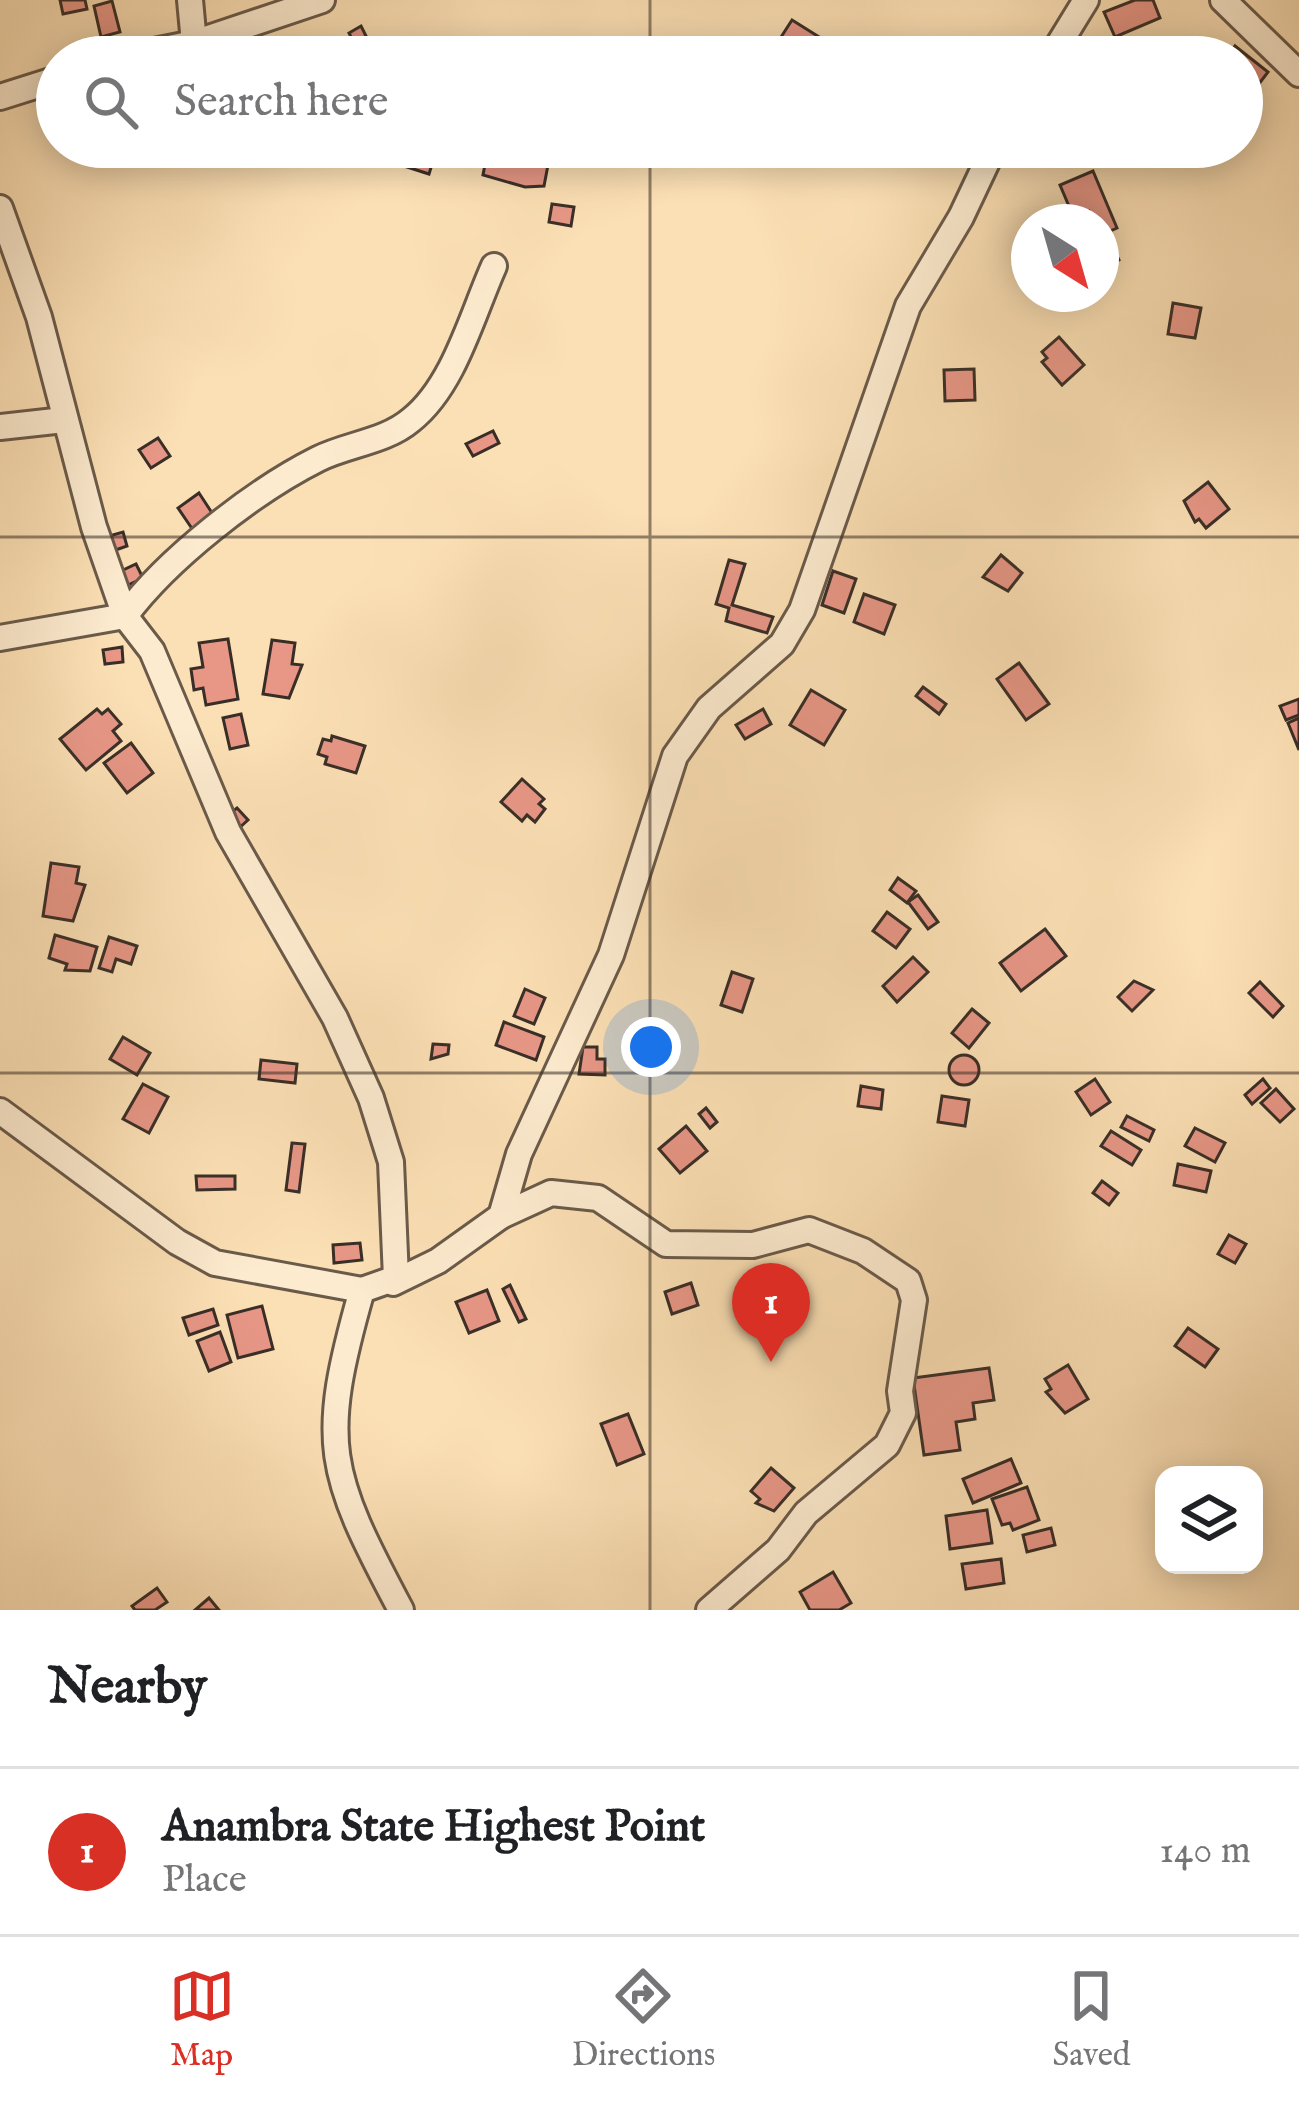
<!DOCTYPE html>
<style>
:root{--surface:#fff;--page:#f6f6f6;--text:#202124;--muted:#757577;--line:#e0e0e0;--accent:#d93025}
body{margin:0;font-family:"IM FELL English",serif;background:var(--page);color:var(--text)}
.controls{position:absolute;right:36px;bottom:36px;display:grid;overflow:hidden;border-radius:24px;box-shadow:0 6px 30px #0003}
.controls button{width:108px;height:108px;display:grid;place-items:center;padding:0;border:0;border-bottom:3px solid var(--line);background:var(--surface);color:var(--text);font:60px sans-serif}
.compass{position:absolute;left:1011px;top:204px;width:108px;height:108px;border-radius:50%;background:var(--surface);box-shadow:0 6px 30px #0003;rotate:143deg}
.you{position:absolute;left:651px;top:1047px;width:42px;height:42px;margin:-30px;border:9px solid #fff;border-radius:50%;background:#1a73e8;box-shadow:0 0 0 18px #1a73e833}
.badge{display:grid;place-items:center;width:78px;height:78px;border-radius:50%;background:var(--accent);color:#fff;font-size:39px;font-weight:700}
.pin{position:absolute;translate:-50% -99px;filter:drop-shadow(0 3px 6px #0008)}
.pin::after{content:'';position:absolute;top:63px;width:42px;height:36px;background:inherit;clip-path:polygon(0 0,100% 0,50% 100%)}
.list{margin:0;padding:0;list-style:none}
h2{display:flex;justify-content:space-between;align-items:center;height:156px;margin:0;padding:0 48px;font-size:51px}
h2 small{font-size:39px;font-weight:400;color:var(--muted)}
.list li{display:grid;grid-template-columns:78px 1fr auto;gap:36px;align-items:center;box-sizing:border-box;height:168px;padding:0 48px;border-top:3px solid var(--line)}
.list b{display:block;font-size:45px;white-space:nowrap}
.list p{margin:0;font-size:39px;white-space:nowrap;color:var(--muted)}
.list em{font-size:39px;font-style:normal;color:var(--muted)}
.icon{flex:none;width:66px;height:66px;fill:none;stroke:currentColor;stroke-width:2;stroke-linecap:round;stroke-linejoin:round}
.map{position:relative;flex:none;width:1299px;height:1610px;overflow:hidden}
.search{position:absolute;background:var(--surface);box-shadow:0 6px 30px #0003;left:36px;right:36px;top:36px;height:132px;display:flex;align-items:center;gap:30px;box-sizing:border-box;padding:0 42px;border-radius:66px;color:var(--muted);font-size:45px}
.sheet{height:324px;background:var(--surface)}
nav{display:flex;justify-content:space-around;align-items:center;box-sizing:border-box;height:168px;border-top:3px solid var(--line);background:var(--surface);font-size:33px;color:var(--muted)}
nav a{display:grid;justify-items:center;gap:6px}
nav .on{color:var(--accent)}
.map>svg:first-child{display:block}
.building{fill:#e89787;stroke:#392e27;stroke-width:3}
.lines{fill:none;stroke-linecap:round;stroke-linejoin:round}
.minor-casing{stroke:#6a5a4a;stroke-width:30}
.minor{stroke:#fdebcf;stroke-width:24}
.grid{fill:none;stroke:#392e27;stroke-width:3;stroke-opacity:0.55}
</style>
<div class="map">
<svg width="1299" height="1610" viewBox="0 0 1299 1610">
<rect width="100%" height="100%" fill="#fce0b5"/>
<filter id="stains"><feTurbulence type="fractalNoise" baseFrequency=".00167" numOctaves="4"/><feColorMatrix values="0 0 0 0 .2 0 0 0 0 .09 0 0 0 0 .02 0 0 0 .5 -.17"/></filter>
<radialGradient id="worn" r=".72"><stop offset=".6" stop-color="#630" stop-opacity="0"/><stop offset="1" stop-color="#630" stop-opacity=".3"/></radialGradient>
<g class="building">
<path d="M60 0H85L87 9 63 14Z"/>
<path d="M1135 0H1153L1160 18 1115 37 1104 12Z"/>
<path d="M112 1 120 32 101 37 94 6Z"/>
<path d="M792 20 835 47 828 57H787L774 48Z"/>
<path d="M361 26 366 36 354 43 349 33Z"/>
<path d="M345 43 350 55 333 57 330 50Z"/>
<path d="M1235 46 1268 72 1249 97 1242 92V57H1227Z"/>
<path d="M522 149 541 152 539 163 548 165 544 186 525 187 483 175 487 154 520 160Z"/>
<path d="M412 154 433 161 429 174 407 167Z"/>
<path d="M1093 171 1117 228 1101 235V222H1093L1089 211 1074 218 1060 185Z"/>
<path d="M552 204 574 207 571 226 549 222Z"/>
<path d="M1112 246 1119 260 1111 265 1103 251Z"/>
<path d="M1173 303 1201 308 1195 338 1168 334Z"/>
<path d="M1059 337 1084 365 1062 385 1042 362 1047 358 1042 352Z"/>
<path d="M974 369 975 400 945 401 944 370Z"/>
<path d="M493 431 499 443 473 456 466 444Z"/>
<path d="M158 438 170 456 151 468 139 450Z"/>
<path d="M1208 482 1229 509 1206 528 1199 519 1195 522 1184 501Z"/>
<path d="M199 493 216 519 195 533 178 508Z"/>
<path d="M123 532 127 546 107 553 102 538Z"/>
<path d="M1001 555 1022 573 1008 591 983 577Z"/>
<path d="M729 560 745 564 732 605 773 617 767 633 726 621 729 608 716 604Z"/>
<path d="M136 564 143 578 126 586 119 572Z"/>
<path d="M833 571 856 579 844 613 822 605Z"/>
<path d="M864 594 895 605 884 634 854 622Z"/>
<path d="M228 639 238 699 206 705 203 688 194 690 191 669 203 667 199 643Z"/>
<path d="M272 640 295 643 292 664 302 665 289 698 263 694Z"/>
<path d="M122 647 123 662 105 664 103 650Z"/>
<path d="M1019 663 1049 704 1026 720 997 679Z"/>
<path d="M923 687 946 704 939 714 916 696Z"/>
<path d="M811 690 845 710 824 745 790 725Z"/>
<path d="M1299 699V715L1286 720 1280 706Z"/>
<path d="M97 709 102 714 108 709 121 724 113 731 121 741 86 770 60 739Z"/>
<path d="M763 709 771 724 745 739 736 725Z"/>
<path d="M241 714 248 745 230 749 223 718Z"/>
<path d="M1299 718V750L1288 723Z"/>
<path d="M332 736 365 746 356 773 325 764 327 757 318 754 323 739 331 741Z"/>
<path d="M131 743 153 773 127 793 104 763Z"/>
<path d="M522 779 544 799 539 804 545 809 535 822 527 815 522 821 501 802Z"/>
<path d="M237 808 248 820 239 828 228 815Z"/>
<path d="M51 863 79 867 76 883 85 885 73 921 43 916Z"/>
<path d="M898 878 916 891 907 903 890 890Z"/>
<path d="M918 895 938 922 928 929 908 902Z"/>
<path d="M887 912 910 929 896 948 873 931Z"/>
<path d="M1045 929 1066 956 1021 991 1000 963Z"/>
<path d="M55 935 97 947 90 971 65 970 67 964 49 958Z"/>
<path d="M109 937 137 946 131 964 116 959 112 972 99 968Z"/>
<path d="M913 957 928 972 897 1002 883 986Z"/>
<path d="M732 972 753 979 742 1012 721 1005Z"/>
<path d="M1134 981 1153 990 1132 1011 1118 997Z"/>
<path d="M1260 982 1283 1006 1273 1017 1249 993Z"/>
<path d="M525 989 545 998 534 1024 514 1016Z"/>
<path d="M972 1009 989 1023 969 1048 952 1033Z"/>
<path d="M504 1022 544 1037 536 1060 496 1045Z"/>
<path d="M123 1037 150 1053 137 1075 110 1059Z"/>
<path d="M433 1044 449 1045 448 1054 431 1059Z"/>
<path d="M583 1047H597V1059H605V1075L579 1074Z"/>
<circle cx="964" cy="1070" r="15"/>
<path d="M261 1060 297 1064 295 1083 259 1079Z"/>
<path d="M1095 1079 1110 1102 1091 1115 1076 1092Z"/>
<path d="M1263 1079 1270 1088 1252 1104 1245 1095Z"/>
<path d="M143 1084 168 1097 149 1133 123 1119Z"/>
<path d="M861 1086 883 1090 881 1109 858 1106Z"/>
<path d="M1276 1089 1294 1109 1280 1122 1261 1103Z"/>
<path d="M942 1096 969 1100 965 1126 938 1122Z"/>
<path d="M706 1108 717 1122 710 1128 699 1114Z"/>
<path d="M1127 1116 1154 1130 1149 1141 1121 1127Z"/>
<path d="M686 1126 707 1151 680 1173 659 1149Z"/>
<path d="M1195 1128 1225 1143 1215 1162 1185 1146Z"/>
<path d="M1111 1131 1141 1150 1132 1165 1101 1146Z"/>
<path d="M292 1143 305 1144 299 1192 286 1190Z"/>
<path d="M1178 1164 1211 1171 1206 1192 1174 1185Z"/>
<path d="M196 1176H235V1189L197 1190Z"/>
<path d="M1102 1181 1118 1193 1109 1205 1093 1193Z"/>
<path d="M1229 1235 1246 1244 1235 1263 1218 1254Z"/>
<path d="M360 1243 362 1260 334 1263 333 1245Z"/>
<path d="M691 1283 698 1305 672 1314 665 1292Z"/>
<path d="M510 1285 526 1319 519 1322 503 1289Z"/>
<path d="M487 1290 499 1321 469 1333 456 1302Z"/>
<path d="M262 1306 273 1349 238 1358 227 1315Z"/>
<path d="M213 1309 218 1325 189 1335 183 1318Z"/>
<path d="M1188 1328 1218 1349 1205 1367 1175 1346Z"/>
<path d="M220 1332 231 1362 209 1371 197 1341Z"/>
<path d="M1068 1365 1088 1399 1065 1413 1046 1392 1051 1389 1045 1379Z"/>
<path d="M989 1368 994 1400 973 1403 975 1419 956 1422 960 1450 924 1455 913 1378Z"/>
<path d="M628 1414 644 1454 617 1465 601 1424Z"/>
<path d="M1011 1459 1021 1483 973 1503 963 1479Z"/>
<path d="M771 1468 794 1488 774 1511 756 1503 760 1499 751 1491Z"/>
<path d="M1027 1487 1039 1520 1013 1530 1010 1523 1002 1525 992 1499Z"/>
<path d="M987 1510 992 1543 950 1549 946 1516Z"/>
<path d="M1051 1528 1055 1545 1027 1552 1023 1535Z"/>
<path d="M1001 1559 1004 1583 966 1589 962 1564Z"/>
<path d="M833 1572 851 1603 839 1610H810L800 1592Z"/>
<path d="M157 1588 167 1602 155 1610H135L132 1606Z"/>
<path d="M209 1598 219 1610H195Z"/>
</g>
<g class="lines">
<defs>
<g id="minor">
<path d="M190 0 194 43"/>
<path d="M1223 0 1299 74"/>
<path d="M124 57 194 43 322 0"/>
<path d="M1051 57 1086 0"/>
<path d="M0 97 57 79"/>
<path d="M0 208 39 317 94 527 125 616 152 651 228 832 335 1018 371 1098 391 1162 396 1278 362 1290C318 1444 327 1471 401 1610"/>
<path d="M0 427 64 420"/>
<path d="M0 638 125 616C167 559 254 491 318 459 348 444 385 442 411 420 454 386 472 315 494 266"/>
<path d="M0 1111 177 1242 215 1263 362 1290"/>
<path d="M501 1216 551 1193 598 1198 666 1244 753 1245 809 1230 863 1251 908 1281 914 1300 900 1391 903 1413 887 1445 806 1513 778 1550 709 1610"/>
<path d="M396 1278 393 1283 438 1261 501 1216 519 1154 611 955 675 756 709 708 782 644 802 610 908 306 961 217 994 147"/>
</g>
</defs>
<use href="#minor" class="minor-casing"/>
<use href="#minor" class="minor"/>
</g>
<path class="grid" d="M650 0V57M650 147V1610M0 537H1299M0 1073H1299"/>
<rect width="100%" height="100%" filter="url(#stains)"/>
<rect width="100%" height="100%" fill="url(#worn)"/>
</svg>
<div class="controls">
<button><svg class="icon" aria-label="layers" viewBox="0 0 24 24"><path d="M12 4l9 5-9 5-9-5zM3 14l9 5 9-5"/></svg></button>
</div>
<svg class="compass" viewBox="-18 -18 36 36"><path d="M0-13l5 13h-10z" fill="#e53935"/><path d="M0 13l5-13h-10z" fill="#757577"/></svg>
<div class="you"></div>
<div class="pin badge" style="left:771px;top:1362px">1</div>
<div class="search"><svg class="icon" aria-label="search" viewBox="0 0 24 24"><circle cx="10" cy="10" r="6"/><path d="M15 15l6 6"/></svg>Search here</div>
</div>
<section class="sheet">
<h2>Nearby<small></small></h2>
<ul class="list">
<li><span class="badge">1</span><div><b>Anambra State Highest Point</b><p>Place</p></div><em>140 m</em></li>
</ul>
</section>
<nav>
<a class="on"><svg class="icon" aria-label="map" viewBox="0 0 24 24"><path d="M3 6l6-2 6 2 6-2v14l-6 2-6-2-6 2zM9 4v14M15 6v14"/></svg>Map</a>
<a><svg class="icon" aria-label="directions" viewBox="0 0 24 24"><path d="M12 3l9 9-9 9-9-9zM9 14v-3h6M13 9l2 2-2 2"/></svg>Directions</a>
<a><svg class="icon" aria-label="saved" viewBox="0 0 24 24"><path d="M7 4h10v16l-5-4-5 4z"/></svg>Saved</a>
</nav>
